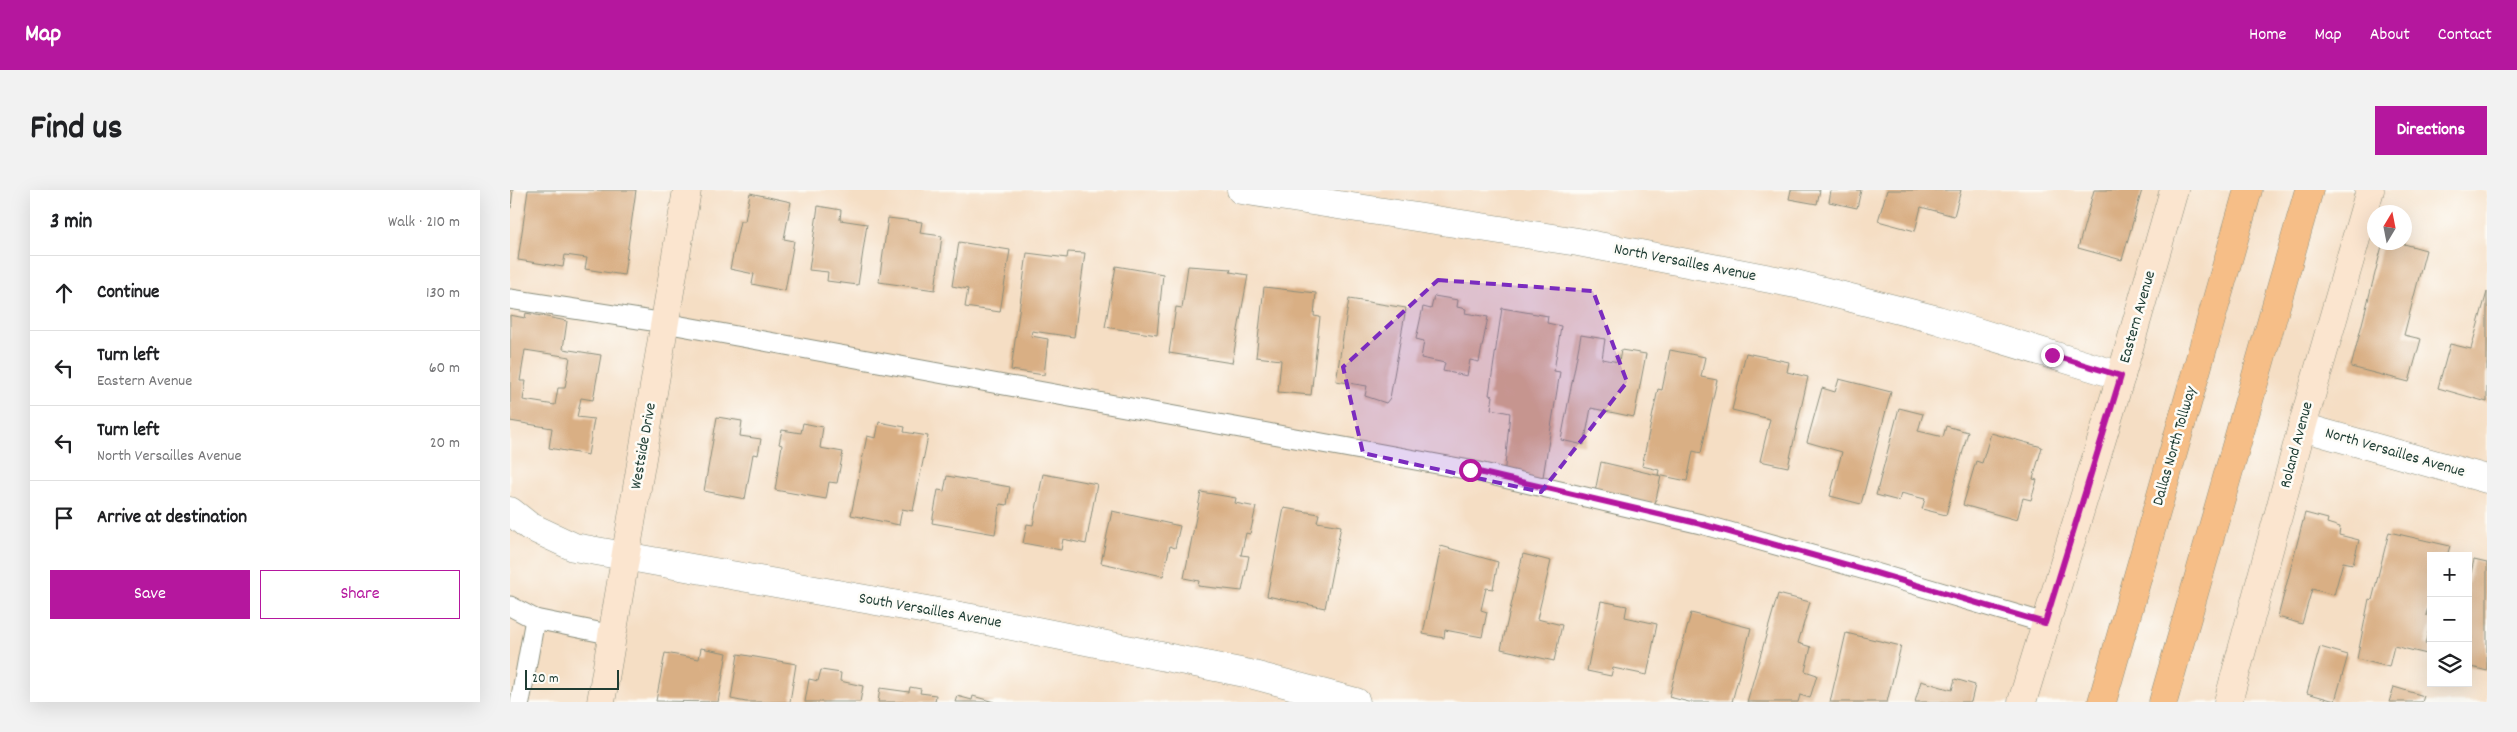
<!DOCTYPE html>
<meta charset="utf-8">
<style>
:root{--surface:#fff;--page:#f2f2f2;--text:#202124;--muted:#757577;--line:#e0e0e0;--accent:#b5179e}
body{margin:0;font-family:Dekko,sans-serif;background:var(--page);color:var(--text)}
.controls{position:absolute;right:15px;bottom:15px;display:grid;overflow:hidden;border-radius:0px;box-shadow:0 5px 20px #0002}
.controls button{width:45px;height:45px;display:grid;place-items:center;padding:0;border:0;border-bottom:1px solid var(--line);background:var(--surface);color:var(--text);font:25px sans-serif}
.compass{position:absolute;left:1857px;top:15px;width:45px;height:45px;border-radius:50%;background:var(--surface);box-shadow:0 5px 20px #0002;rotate:10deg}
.scale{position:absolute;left:15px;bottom:12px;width:94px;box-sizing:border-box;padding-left:5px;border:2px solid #1f3d34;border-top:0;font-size:14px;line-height:18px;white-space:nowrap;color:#1f3d34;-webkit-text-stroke:4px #fdfcf7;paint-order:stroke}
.stop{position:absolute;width:15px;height:15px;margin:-11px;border:4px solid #b5179e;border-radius:50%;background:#fff}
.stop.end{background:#b5179e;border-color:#fff;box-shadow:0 1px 5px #0008}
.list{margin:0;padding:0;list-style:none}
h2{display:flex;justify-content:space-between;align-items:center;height:65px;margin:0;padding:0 20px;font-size:21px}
h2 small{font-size:16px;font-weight:400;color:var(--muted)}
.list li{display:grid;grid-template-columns:32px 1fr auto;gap:15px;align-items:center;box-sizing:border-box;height:75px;padding:0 20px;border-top:1px solid var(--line)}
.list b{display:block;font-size:19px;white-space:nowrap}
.list p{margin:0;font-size:16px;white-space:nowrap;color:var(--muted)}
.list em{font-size:16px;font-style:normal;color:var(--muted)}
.actions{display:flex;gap:10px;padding:15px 20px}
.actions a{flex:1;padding:11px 0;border:1px solid var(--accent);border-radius:0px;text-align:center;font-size:18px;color:var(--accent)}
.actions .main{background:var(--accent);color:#fff}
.icon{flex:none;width:28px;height:28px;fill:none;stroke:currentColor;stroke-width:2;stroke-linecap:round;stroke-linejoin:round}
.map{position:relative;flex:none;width:1977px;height:512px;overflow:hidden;border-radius:0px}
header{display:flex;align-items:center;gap:30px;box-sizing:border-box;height:70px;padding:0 25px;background:var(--accent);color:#fff}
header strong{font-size:24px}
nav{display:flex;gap:28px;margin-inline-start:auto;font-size:18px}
.intro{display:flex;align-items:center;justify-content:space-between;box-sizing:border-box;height:120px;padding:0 30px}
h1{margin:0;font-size:35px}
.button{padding:12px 22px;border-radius:0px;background:var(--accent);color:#fff;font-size:18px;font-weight:700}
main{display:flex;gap:30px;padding:0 30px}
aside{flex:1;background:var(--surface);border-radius:0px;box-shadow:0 5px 20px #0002}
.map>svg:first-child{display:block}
.building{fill:#d9af84;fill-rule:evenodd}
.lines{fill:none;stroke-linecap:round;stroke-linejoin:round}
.lane-casing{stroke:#8a8e7c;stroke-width:21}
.street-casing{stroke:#8a8e7c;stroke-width:29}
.secondary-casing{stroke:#8a8e7c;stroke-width:29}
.highway-casing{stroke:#8a8e7c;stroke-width:29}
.lane{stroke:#fff;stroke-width:19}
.street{stroke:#fff;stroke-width:28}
.secondary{stroke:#fbe5cf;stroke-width:28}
.highway{stroke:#f6be87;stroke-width:28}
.route{stroke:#b5179e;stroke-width:6}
.marked{fill:#7b2cbf;fill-opacity:0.2;stroke:#7b2cbf;stroke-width:4;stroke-dasharray:10 6;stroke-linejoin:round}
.labels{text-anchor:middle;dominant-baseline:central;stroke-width:5;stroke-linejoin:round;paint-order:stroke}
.street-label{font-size:16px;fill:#1f3d34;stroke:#fdfcf7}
</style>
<header>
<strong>Map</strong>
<nav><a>Home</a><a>Map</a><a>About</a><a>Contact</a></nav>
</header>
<div class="intro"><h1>Find us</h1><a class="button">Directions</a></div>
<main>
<aside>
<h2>3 min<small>Walk · 210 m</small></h2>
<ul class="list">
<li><svg class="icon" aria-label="ahead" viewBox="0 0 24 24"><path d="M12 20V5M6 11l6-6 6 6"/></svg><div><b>Continue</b></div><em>130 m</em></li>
<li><svg class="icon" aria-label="left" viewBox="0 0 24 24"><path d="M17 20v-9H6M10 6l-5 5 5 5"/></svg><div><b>Turn left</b><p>Eastern Avenue</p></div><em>60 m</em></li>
<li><svg class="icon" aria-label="left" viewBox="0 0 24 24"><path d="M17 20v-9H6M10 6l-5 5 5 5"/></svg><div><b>Turn left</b><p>North Versailles Avenue</p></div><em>20 m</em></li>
<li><svg class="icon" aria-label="arrive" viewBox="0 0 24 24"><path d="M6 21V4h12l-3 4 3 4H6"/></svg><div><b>Arrive at destination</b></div></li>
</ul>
<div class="actions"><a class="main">Save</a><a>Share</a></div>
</aside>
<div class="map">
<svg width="1977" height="512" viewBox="0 0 1977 512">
<rect width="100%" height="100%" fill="#fdfcf7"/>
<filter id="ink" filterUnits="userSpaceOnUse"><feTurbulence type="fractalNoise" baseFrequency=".02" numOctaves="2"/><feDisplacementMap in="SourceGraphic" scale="10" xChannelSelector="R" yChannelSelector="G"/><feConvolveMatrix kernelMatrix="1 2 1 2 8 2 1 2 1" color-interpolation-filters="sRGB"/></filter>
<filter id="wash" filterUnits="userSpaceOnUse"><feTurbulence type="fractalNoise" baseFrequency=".0096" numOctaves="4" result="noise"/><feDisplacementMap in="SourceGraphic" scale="20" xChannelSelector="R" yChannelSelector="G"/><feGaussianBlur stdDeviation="1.12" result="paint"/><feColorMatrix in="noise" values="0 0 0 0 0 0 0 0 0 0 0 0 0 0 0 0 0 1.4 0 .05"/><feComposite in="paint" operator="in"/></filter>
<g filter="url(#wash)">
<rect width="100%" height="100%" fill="#f5dec4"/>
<g id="blocks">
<g class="building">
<path d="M0 0H3L1 18H0Z"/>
<path d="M18 0H126L114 85 75 79 77 68 55 65 53 77 8 70Z"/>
<path d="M1281 0H1310L1307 14 1279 9Z"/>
<path d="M1321 0H1351L1347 18 1319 12Z"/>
<path d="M1377 0H1451L1444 26 1411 17 1405 41 1368 31Z"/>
<path d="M1584 0H1632L1612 70 1568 58Z"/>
<path d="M240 3 281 12 274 49 284 51 275 101 242 94 244 84 220 79 230 31H235Z"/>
<path d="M308 16 331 20 330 30 357 34 348 95 317 91 318 82 299 80Z"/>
<path d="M378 28 412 32 410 43 432 46 425 100 369 92Z"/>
<path d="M449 52 500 60 490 122 455 117 458 99 442 96Z"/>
<path d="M1873 52H1887L1916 60 1894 145 1911 149 1899 192 1841 177Z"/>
<path d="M558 62 575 63 564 147 522 141 521 146 538 149 534 185 501 180 517 63 557 68Z"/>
<path d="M606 76 653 84 647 145 595 137Z"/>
<path d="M678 76 721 79 720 82 738 85 722 173 659 163 666 117 672 118Z"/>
<path d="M754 97 806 103 804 126 810 127 801 205 768 202 771 170 746 167Z"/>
<path d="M1977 102V212L1928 198 1940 154 1961 159Z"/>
<path d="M924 106 948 110 947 117 956 119 955 123 978 127 969 172 960 170 957 186 933 181 935 173 911 168 914 151 906 149 913 117 921 119Z"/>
<path d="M839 109 896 118 880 208 876 213 855 206 857 196 826 191Z"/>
<path d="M992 118 1038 126 1037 133 1051 136 1044 181 1050 182 1032 293 994 287 1000 223 981 219 983 206 979 205Z"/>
<path d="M16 123 57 131 53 159 91 165 83 210 71 208 67 227 84 229 78 265 39 258 42 238 0 231V125L15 128ZM15 160 60 167 55 198H48L45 215 13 210 16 191H10Z"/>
<path d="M1071 145 1095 149 1092 169 1109 172 1111 160 1136 164 1124 227 1081 218 1074 255 1051 250Z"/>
<path d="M1160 160 1195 167 1191 187 1207 190 1191 263 1183 261 1177 291 1148 285 1149 280 1132 276 1148 199 1152 200Z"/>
<path d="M1236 163 1279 172 1277 182 1298 187 1278 277 1250 271 1260 229 1222 220Z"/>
<path d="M1329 189 1381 202 1351 314 1320 306 1332 262 1297 252 1312 198 1325 202Z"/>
<path d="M1389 218 1413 224 1408 241 1433 247 1436 236 1458 242 1436 325 1412 319 1415 309 1391 303 1389 311 1366 305Z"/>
<path d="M207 227 232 231 230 246 251 249 248 265 243 264 235 309 194 301Z"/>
<path d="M369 232 395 237 394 242 418 246 403 321 392 319 389 335 341 325 357 246 366 248Z"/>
<path d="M293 233 313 237 310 258 333 262 327 293 319 292 316 309 265 300 272 255 269 254 272 240 291 243Z"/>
<path d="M1481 243 1532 257 1523 289 1527 290 1521 310 1513 308 1507 330 1453 315 1466 271 1472 273Z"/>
<path d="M1091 272 1151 286 1145 314 1085 302Z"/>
<path d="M533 284 587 294 576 354 553 349 551 360 513 353 517 334 523 335Z"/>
<path d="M437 286 500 297 497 315 490 314 485 344 422 333 428 300 434 301Z"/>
<path d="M691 302 726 308 725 313 746 317 740 344 736 343 731 365 739 366 732 401 688 396 689 391 674 388Z"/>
<path d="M774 318 809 324 807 332 831 336 815 418 757 406Z"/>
<path d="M602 321 670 336 665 358 660 356 653 386 591 373Z"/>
<path d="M1795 323 1818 329 1817 333 1830 337 1829 345 1849 350 1843 374 1833 372 1824 405 1802 399 1792 434 1768 427Z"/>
<path d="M1879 342 1940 356 1937 366H1921V406L1916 425 1921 426V432L1915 454 1921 456V465L1884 456 1879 477 1847 469 1859 409 1862 410Z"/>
<path d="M931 356 988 372 983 399 976 398 971 420 977 422 972 447 935 440 934 448 913 444Z"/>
<path d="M1013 364 1041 371 1027 429 1052 435 1044 471 991 459Z"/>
<path d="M1964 370 1977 373V481L1958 476V463L1962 447 1958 445V395Z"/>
<path d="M1268 404 1300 412 1288 453 1301 457 1295 481 1307 485 1300 508 1290 505 1288 512H1237Z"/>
<path d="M1091 411 1117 416 1115 427 1147 434 1137 485 1103 478 1101 486 1077 481Z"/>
<path d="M1181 423 1241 438 1222 512H1179L1159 507Z"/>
<path d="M1336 443 1391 456 1377 512H1320Z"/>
<path d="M1810 457 1838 465 1825 511 1797 503Z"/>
<path d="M191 458 217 463 208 512 146 511 155 463 189 469Z"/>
<path d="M228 464 286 474 280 512H236L221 509Z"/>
<path d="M311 480 331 483 330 491 353 496 350 512H295L299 489 308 491Z"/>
<path d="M1445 489 1465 495 1461 512H1405L1411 491 1442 500Z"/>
<path d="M400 497 411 499 410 503 426 505 425 512H368L370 498 399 502Z"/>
<path d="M1884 497 1914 506 1912 512H1879Z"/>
<path d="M447 506 462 510 463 506 484 512H445Z"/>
</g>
</g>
</g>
<g filter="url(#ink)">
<use href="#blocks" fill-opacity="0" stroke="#8a8e7c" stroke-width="1"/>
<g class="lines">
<defs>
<g id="lane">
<path d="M0 109 155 133 960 280 1191 334 1359 381 1535 433"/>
<path d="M0 416 25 429"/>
<path d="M10 512 25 429 103 445"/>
</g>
<g id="street">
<path d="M731 0 1068 52 1286 94 1428 130 1611 186"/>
<path d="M1792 237 1977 289"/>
<path d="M0 321 19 336 64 357 467 429 740 484 846 512"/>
</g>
<g id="secondary">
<path d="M91 512 177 0"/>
<path d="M1512 512 1611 186 1664 0"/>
<path d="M1718 512 1792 237 1860 0"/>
</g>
<g id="highway">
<path d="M1592 512 1738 0"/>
<path d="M1653 512 1799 0"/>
</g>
</defs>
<use href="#lane" class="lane-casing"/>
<use href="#street" class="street-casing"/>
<use href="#secondary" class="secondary-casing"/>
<use href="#highway" class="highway-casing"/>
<use href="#lane" class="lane"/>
<use href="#street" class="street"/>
<use href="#secondary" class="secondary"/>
<use href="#highway" class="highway"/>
</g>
</g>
<g class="lines" filter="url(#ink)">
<path class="route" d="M960 280 1191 334 1359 381 1535 433 1611 186 1542 165"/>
</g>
<path class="marked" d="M928 90 1083 101 1117 192 1031 302 853 263 833 177Z"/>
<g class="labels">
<g class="street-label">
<text transform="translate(1175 73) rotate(11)">North Versailles Avenue</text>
<text transform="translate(1628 127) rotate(-74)">Eastern Avenue</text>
<text transform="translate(1787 255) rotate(-75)">Roland Avenue</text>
<text transform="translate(134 256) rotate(-80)">Westside Drive</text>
<text transform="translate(1665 256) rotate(-74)">Dallas North Tollway</text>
<text transform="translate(1885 263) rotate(16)">North Versailles Avenue</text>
<text transform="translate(420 421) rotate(10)">South Versailles Avenue</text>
</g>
</g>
</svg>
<div class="controls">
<button>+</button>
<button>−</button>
<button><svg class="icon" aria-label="layers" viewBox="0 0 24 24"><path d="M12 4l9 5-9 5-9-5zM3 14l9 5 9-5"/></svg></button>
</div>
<svg class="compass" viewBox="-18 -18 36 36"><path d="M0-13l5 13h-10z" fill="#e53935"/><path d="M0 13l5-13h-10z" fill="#757577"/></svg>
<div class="scale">20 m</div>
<div class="stop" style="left:960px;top:280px"></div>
<div class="stop end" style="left:1542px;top:165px"></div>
</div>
</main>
